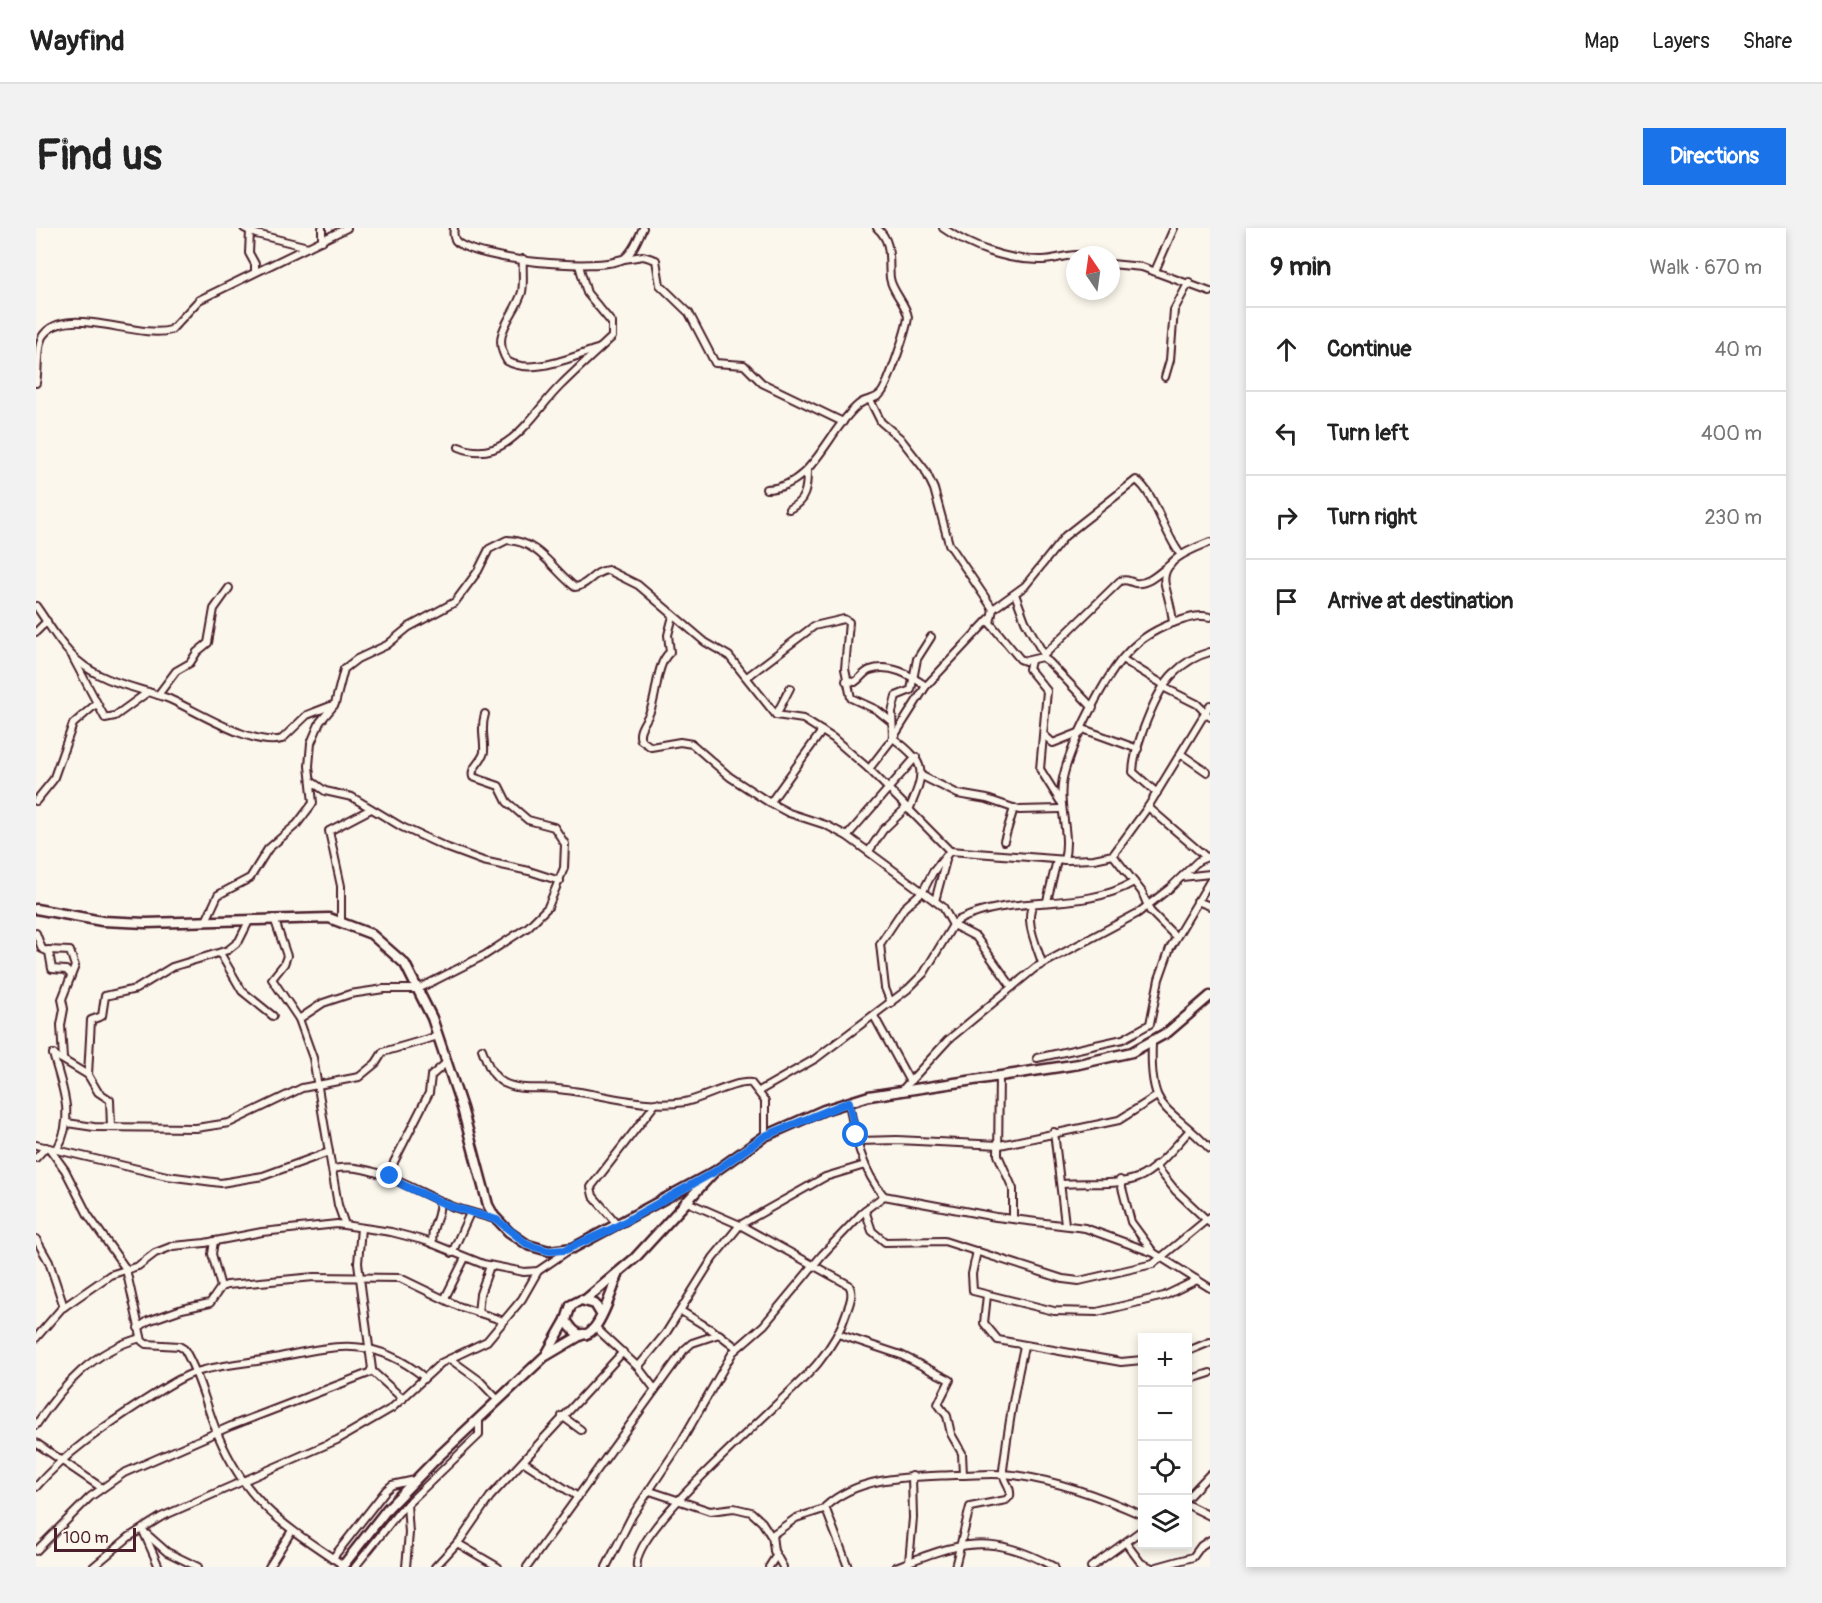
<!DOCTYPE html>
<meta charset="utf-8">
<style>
:root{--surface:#fff;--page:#f2f2f2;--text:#222;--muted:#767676;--line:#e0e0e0;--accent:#1a73e8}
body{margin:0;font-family:Pangolin,sans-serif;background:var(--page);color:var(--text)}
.controls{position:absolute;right:18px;bottom:18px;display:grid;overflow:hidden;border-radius:0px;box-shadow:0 3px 9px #0003}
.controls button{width:54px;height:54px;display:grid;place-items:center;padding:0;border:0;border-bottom:2px solid var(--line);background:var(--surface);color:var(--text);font:30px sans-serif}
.compass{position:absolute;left:1030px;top:18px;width:54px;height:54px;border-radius:50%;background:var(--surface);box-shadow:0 3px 9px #0003;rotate:347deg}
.scale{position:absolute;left:18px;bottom:15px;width:82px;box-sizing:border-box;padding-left:6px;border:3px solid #4a1f2b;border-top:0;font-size:16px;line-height:21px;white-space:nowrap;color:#4a1f2b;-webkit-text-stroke:4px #fbf7ec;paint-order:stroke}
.stop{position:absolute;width:18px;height:18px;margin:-14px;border:4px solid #1a73e8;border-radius:50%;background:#fff}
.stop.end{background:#1a73e8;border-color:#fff;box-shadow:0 2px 6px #0008}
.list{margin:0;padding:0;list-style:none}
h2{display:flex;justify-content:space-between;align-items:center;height:78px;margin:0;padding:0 24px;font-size:26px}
h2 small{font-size:20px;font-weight:400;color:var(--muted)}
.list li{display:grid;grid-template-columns:39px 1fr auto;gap:18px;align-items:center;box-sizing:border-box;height:84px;padding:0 24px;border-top:2px solid var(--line)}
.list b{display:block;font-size:22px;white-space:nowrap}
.list em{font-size:20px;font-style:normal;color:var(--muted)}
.icon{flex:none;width:33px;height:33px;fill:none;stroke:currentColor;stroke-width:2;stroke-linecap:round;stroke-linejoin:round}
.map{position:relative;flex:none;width:1174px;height:1339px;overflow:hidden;border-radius:0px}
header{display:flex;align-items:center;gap:36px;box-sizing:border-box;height:84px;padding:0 30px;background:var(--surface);border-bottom:2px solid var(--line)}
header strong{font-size:28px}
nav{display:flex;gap:33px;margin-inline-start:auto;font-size:21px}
.intro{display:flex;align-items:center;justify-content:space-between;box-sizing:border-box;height:144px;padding:0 36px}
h1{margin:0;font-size:42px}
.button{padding:15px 27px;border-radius:0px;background:var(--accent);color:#fff;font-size:21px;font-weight:700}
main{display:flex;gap:36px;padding:0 36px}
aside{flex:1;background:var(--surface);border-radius:0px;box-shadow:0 3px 9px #0003}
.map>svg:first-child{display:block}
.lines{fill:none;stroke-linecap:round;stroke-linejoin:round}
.street-casing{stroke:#4a1f2b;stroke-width:10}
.secondary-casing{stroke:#4a1f2b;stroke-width:13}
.street{stroke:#fbf7ec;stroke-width:6}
.secondary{stroke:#fbf7ec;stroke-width:8}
.route{stroke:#1a73e8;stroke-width:8}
</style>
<header>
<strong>Wayfind</strong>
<nav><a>Map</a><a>Layers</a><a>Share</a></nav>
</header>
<div class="intro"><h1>Find us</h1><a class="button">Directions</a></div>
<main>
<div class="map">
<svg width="1174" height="1339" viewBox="0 0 1174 1339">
<rect width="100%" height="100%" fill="#fbf7ec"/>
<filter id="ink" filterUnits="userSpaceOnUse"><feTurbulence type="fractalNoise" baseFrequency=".0167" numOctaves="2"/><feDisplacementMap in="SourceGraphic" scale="12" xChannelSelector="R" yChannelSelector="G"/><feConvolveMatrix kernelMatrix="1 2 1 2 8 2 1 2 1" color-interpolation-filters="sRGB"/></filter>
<g filter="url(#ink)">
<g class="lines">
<defs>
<g id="street">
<path d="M208 0 220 6 272 19"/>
<path d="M286 0V13"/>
<path d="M418 0C417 5 417 9 420 13 439 32 563 44 587 31 597 25 602 10 607 0"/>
<path d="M907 0C935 20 973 33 1007 32 1020 32 1030 26 1043 27"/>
<path d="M214 3 213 25 219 36V44"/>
<path d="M487 31C486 41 488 55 486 64 478 90 454 105 471 133 496 148 538 128 564 120"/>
<path d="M582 32 607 28 620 32 624 57 653 85 679 135 708 137 726 155 807 194"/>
<path d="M1075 36 1106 39 1174 64"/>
<path d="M1119 43 1138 0"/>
<path d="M1129 149 1134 132 1138 82 1153 54"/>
<path d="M0 155C3 141 0 121 6 109 27 74 101 112 135 102L163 72 311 0"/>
<path d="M834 172 845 194 864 210 889 242 898 261 913 316 957 381"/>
<path d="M423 219C471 239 496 185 525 157 541 141 559 125 576 109V95L551 65 543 37"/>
<path d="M730 261C777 260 791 203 822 177 830 170 840 173 846 164 853 154 871 101 872 89 870 75 856 64 854 50 852 31 857 14 841 0"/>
<path d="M753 281C770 273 771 260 771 243"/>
<path d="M979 366 989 393 1008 427"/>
<path d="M0 378C13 396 25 419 42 433 67 455 101 459 131 470 158 481 217 520 246 511L271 487 297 477"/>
<path d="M637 388 632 407 634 424C619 437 622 468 613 486 609 495 601 503 605 512L615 519 644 514 656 516 694 549 734 575 753 585 790 597 811 608 907 679 917 697 940 709 976 759"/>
<path d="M1137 395C1136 381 1132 370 1129 357 1123 332 1157 321 1174 314"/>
<path d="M0 404 11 393"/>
<path d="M1006 429 1084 353C1091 351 1092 353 1099 355 1113 357 1125 343 1135 336"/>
<path d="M37 430 69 490 79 488 112 464"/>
<path d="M1086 431 1128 457"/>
<path d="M995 433 993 441 1011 463 1004 541 1024 573"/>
<path d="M711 449 778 398 808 391 813 394 809 441 815 470 841 482 856 494"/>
<path d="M810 453 819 454C825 450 828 444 834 442 854 435 874 447 890 458"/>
<path d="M1127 459 1161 476 1174 489"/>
<path d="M122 467 140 443 154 435 161 424 172 415 178 381 193 360"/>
<path d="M1057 480 1013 434 1006 429 989 433 984 431 954 395 957 381 989 358 1029 308 1100 252C1118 263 1129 308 1145 327"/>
<path d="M740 487 754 460"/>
<path d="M1047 501 1102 521"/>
<path d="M1008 507 1017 515 1045 504"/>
<path d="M1145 526 1171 544"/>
<path d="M833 541 857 510 890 458 953 391"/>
<path d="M886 548 922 566 951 571 983 582 1025 581"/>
<path d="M275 553 289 563 316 569 366 599 412 620 447 633 493 643 524 653"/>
<path d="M1121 565 1097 544C1098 519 1120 462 1138 445 1149 434 1159 428 1174 424"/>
<path d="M0 573 17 552 37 496 60 476"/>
<path d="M734 575 786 503"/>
<path d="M1112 579 1170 629"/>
<path d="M873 582C889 544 892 536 857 510L856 484 860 468 875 462 881 431 895 409"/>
<path d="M811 608 880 529"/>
<path d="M968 613 978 580"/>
<path d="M833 623 847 602 870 580"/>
<path d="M1077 627 1106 664 1114 683 1139 708"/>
<path d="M1028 632C1035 605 1021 578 1027 550 1034 518 1069 447 1092 424 1105 410 1124 399 1143 393 1153 390 1163 386 1174 389"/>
<path d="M1146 649 1174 646"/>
<path d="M899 673 910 632"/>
<path d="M1011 673 1021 632"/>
<path d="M1161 673 1174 678"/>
<path d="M997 676C988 693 1001 718 1006 735"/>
<path d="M238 690 251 728 248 736 236 751 263 791 277 830 302 977 309 997"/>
<path d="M170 693 182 667 214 650 232 621 261 596 277 575 273 538 275 515 284 494 299 476 308 441 321 431 351 417 373 399 419 374 442 343 453 321 471 312C503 313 516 341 539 359 552 358 557 343 572 342L602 357 669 414 693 428 740 487 767 491 797 510 833 541 914 623"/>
<path d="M305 694V658L293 603 335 581"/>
<path d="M0 705 6 721 13 724 16 741 30 742 35 747"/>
<path d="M12 722 34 723 39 738 26 771 28 781 25 797 27 831"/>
<path d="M184 725 206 763 237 788"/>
<path d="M855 775 849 760 844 716 868 680 887 663 897 644 914 623 1031 632 1058 631 1077 627 1112 579 1174 477"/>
<path d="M838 788 874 854"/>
<path d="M263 791 287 775 314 766 348 761H382L449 727 492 699 512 679 528 640 529 616 518 599 492 592 471 574 463 558 437 549C434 539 446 534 448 524 449 509 444 502 449 486"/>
<path d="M1116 815C1113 888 1132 875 1174 921"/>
<path d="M446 821C451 834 455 848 468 855 484 863 505 859 522 861 564 865 607 881 649 874 669 870 697 853 715 855L729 873V908"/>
<path d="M17 826 52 847 62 864 74 872 75 899"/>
<path d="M17 826C26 859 40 889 21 921"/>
<path d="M1001 830 1087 811 1114 796 1123 751 1134 720 1174 653"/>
<path d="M52 847 55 792 66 788 69 768 100 761 136 739 192 722 203 713 214 691"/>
<path d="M963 848 962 927 977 961V991"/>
<path d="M867 861 912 812 999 740 1102 685 1134 660 1162 633 1174 628"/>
<path d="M723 863 779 831 872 761 888 745 917 697 923 692C978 665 1045 685 1098 654"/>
<path d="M813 874C818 906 826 943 848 968L960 989 1049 1000 1118 1025 1174 1060"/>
<path d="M31 895 58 899 160 900 193 895 266 860 323 849 340 835 347 824 402 808"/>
<path d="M1018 904 1029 996"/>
<path d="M823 913 861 912 964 917 1083 892 1121 868"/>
<path d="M0 917 131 948 185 955 227 948 293 924"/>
<path d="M13 920 29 942 52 987 90 1041 106 1113 110 1116 143 1118 148 1121C163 1145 171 1181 182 1207 212 1277 248 1297 307 1337"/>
<path d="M0 930 10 919"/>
<path d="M1119 937 1139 962 1174 995"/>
<path d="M297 941C335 932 380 964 415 978 430 984 445 986 460 992"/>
<path d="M354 951 358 934 393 865 395 848 411 834"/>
<path d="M1084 952 1095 994 1117 1024"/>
<path d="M1026 956C1047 954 1081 958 1101 950 1119 944 1141 916 1154 902"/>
<path d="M848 968 829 982 836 1003 849 1014 908 1013 1027 1051 1043 1053 1117 1036 1174 989"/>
<path d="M582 997 557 968 555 959 620 875"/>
<path d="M0 1011 13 1034 28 1079"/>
<path d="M178 1013 176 1026 185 1059"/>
<path d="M397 1016C393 999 406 989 403 972"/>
<path d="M941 1023 936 1046 937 1063 1018 1083 1061 1084 1128 1068 1161 1052"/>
<path d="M416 1025 434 985"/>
<path d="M951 1067 948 1095 962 1112 1085 1134 1106 1132"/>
<path d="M409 1070 429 1030"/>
<path d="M645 1083 684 1107"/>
<path d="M442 1085 444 1066 454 1038"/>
<path d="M102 1100 112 1093 146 1081 174 1075 185 1059 191 1057 278 1049 364 1050 422 1078 468 1093"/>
<path d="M560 1100 602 1139 618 1160"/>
<path d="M802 1106 865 1127 914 1152 902 1176 911 1188 915 1206 926 1225 927 1247"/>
<path d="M0 1110 25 1081 74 1047 102 1038 119 1025 137 1018 169 1015 226 1004 301 996 355 1004 390 1013 447 1036 488 1044 502 1043 536 1020"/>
<path d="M1152 1123 1174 1114"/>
<path d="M414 1131 443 1152 462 1172"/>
<path d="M602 1139 630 1105 677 1030 704 997 789 949 829 937"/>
<path d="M335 1142 367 1171"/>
<path d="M1152 1152 1174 1145"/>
<path d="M526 1188 545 1202"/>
<path d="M0 1197C26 1158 58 1122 105 1110"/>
<path d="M0 1215 66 1260"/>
<path d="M488 1234 542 1269"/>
<path d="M0 1259C29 1225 68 1199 106 1174 123 1164 138 1152 157 1145 180 1137 213 1135 238 1130 297 1118 336 1106 388 1149"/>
<path d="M614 1263 674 1283 698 1280 715 1284 726 1294 735 1308"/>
<path d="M1152 1269 1174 1246"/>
<path d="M1152 1277 1174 1288"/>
<path d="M106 1302 131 1324 162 1339"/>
<path d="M108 1305 123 1339"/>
<path d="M421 1315 462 1339"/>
<path d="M1090 1315 1105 1335 1114 1339"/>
<path d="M0 1323 54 1269 88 1245 195 1198 333 1145 336 1141 322 1035 325 1000"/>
<path d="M296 1331 350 1262 356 1257 379 1252"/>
<path d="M873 1334 877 1290 876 1248"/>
<path d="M57 1339 93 1309 125 1289 301 1212 356 1180 405 1135 451 1113 486 1071 502 1043"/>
<path d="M233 1339 255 1304"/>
<path d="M319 1339 363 1284 443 1207V1190"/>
<path d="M370 1339 373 1305 371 1276"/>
<path d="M399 1339 425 1311 454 1269 587 1124"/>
<path d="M491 1339 648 1122 656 1115 683 1106 701 1120"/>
<path d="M570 1339 596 1288 644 1216 697 1124 728 1097 786 1027 829 982"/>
<path d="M601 1339C594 1300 753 1171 782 1135 795 1119 805 1103 811 1083 814 1075 818 1065 813 1057L704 997 649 973"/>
<path d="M733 1339 740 1328"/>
<path d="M747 1339 738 1323 736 1307 760 1290 788 1281"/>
<path d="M812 1339 789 1279C823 1247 877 1249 920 1247 942 1247 962 1244 984 1248 1026 1254 1068 1270 1106 1287"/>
<path d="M860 1339C923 1314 954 1304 1018 1339"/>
<path d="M919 1339 934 1279 970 1272 974 1268C976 1258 966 1252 967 1242 972 1200 979 1159 988 1118"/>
<path d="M1055 1339 1106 1302"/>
<path d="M1121 1339 1157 1329 1165 1318 1174 1312"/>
</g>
<g id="secondary">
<path d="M0 681 66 693 110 695 293 690 335 706 369 736 396 790 426 880 452 977 458 988 473 1004 492 1017 513 1023 537 1020 678 944"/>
<path d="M549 1072 599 1030 678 944 729 908 788 882 833 868 1043 836 1096 824 1132 804 1174 768"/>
<path d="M565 1086 559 1076 545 1072 535 1077 530 1092C556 1137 574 1066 582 1047"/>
<path d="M510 1127 530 1092"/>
<path d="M306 1339 352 1280 402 1229 508 1129 547 1106"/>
</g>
</defs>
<use href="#street" class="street-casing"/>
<use href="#secondary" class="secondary-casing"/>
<use href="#street" class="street"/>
<use href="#secondary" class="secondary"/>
</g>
</g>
<g class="lines" filter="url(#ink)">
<path class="route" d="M354 948 367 957 414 978 461 992 492 1017 513 1023 529 1022 576 1001 678 944 729 908 813 874 820 907"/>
</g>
</svg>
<div class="controls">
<button>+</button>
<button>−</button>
<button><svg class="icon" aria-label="locate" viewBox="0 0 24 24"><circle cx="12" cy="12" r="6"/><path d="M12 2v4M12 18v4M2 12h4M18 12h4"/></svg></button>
<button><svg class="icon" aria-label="layers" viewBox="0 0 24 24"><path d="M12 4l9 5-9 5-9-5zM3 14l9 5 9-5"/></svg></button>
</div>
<svg class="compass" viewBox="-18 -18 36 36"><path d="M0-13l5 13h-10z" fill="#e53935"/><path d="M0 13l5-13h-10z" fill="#767676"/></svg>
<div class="scale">100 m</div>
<div class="stop" style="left:820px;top:907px"></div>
<div class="stop end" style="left:354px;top:948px"></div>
</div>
<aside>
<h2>9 min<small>Walk · 670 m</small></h2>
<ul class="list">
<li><svg class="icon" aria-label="ahead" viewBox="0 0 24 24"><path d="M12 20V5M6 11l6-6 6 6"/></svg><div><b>Continue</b></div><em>40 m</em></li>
<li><svg class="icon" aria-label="left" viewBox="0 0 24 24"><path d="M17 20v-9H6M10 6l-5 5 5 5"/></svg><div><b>Turn left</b></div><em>400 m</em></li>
<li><svg class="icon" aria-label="right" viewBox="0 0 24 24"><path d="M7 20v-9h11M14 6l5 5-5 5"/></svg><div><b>Turn right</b></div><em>230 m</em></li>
<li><svg class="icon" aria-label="arrive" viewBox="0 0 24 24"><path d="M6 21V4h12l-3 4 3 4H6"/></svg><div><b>Arrive at destination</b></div></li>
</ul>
</aside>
</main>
